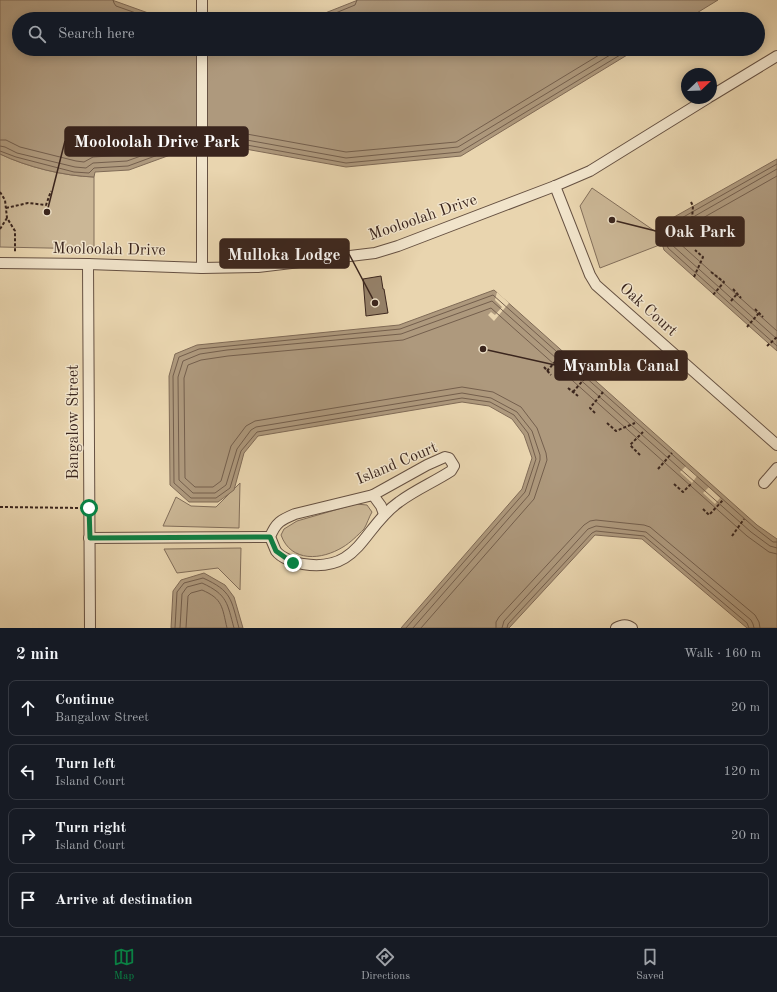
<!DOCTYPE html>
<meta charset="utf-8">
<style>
:root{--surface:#171b24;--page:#242831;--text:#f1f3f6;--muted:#9ea1a6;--line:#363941;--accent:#0b8043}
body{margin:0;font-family:"Old Standard TT",serif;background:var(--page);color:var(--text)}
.compass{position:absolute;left:681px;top:68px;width:36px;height:36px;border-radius:50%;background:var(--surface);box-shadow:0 2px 10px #0003;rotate:67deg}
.stop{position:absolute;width:12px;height:12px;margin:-9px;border:3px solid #0b8043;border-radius:50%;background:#fff}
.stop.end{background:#0b8043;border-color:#fff;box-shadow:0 1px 4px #0008}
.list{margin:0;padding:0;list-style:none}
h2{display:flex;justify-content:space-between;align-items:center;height:52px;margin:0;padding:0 16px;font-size:17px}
h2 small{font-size:13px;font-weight:400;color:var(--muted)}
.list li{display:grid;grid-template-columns:26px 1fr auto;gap:12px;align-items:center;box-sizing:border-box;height:56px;margin:0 8px 8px;padding:0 8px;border:1px solid var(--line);border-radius:8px}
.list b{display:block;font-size:15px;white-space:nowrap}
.list p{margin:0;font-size:13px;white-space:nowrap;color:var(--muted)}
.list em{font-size:13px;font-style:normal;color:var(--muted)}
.icon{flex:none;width:22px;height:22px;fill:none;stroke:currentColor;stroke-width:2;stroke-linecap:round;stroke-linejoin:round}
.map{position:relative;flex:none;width:777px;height:628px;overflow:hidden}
.search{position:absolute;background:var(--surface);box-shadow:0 2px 10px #0003;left:12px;right:12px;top:12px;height:44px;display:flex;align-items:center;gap:10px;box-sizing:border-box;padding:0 14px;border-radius:22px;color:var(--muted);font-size:15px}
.sheet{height:308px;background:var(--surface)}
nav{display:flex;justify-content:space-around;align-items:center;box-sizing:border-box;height:56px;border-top:1px solid var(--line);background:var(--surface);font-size:11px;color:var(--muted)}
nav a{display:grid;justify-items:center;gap:2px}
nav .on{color:var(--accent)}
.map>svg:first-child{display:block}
.green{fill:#cbb796;stroke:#826e5a}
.water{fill:#ae997d;stroke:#806b57}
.pier{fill:#e9d5af}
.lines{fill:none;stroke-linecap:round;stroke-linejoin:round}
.shore{stroke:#745f4d;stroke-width:1}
.building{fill:#958169;stroke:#3a251d}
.minor-casing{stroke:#665142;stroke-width:12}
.path{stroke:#3a251d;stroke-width:2;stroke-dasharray:3 2;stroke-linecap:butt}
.minor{stroke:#f1e4cb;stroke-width:10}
.route{stroke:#0b8043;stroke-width:5}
.labels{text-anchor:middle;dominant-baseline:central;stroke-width:3;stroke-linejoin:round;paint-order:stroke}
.street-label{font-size:16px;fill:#3a251d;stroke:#f1e4cb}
.leader{fill:none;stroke:#3a251d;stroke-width:1.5}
.callout-dot{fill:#3a251d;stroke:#f1e4cb;stroke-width:1.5}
.callout{fill:#3a251d;stroke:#3a251d;stroke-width:1.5}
.callout-label{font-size:17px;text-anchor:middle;font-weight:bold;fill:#fff}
</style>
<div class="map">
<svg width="777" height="628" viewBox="0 0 777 628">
<rect width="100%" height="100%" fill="#e9d5af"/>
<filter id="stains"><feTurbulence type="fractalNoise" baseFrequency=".005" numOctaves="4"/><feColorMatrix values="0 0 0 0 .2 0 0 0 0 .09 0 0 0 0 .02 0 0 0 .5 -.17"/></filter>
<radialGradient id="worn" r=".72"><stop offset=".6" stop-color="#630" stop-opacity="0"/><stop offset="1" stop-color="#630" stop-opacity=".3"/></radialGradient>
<g class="green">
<path d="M0 154C27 167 64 176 94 177V249L0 247Z"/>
<path d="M592 188 659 234 662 244 600 268 580 206Z"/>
<path d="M240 483 239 528 163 526 176 497 191 506 216 507Z"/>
<path d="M356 504 367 505 372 512C369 517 367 524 364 529 358 535 350 543 343 547 322 560 291 563 281 535L284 529 297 521Z"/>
<path d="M241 548 240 590 218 568 177 573 164 549Z"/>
</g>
<g class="water">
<path d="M0 0H112L165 19H19V49H637L461 156 346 167 206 142 129 170 95 172 94 177C64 176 27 167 0 154Z"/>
<path d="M358 0H718L687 19H310Z"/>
<path d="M777 159V351L664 250 659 234 667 221Z"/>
<path d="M494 290 757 525 777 539V628H747L642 539 595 535 509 628H401L522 489 532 458 524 435 512 419 489 406 462 402 258 436 244 453 234 490 218 502H189L170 485 169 376 175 354 197 345 399 325Z"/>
<path d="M204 573 225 585 234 597 243 628H171L173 591 181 580Z"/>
</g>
<g class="pier">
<path d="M497 292 509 303 494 321 488 315 491 312 495 315 502 307 495 300Z"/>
<path d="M686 466 697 476 692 483 680 472Z"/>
<path d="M709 487 720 498 715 504 703 493Z"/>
</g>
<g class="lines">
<g class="shore">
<path d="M113 0 114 3 116 6 153 19"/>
<path d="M321 19 355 5 357 0"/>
<path d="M208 127 346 152 456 142 609 49"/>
<path d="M208 133 346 158 458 147 620 49"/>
<path d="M208 138 346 163 460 152 630 49"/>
<path d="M0 140H6L20 147 76 161 84 162 93 157 125 155 196 130"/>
<path d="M0 146 5 147 17 153 75 167 86 168 93 163 127 161 196 136"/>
<path d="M0 151 16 157 74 172 89 173 94 168 128 166 196 141"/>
<path d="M777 164 671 224 664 235 668 248 777 346"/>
<path d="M777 169 674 228 669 236 672 245 777 339"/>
<path d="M777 176 678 232 676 237 677 241 777 331"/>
<path d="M175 628 177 592 184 583 203 578C232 591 231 599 239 628"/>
<path d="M180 628 182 594 187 587 202 583C228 595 227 603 234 628"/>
<path d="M186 628 188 596 191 593 202 590C223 599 222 607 227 628"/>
<path d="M406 628 525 492 536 459 528 433 514 415 490 402 462 398 257 432 241 451 230 488 216 498H191L174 483 173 376 179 357 199 349 400 329 493 295 755 528 773 542H777"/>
<path d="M413 628 529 495 540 460V455L532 431 517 412 491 398 462 393 256 427 251 430 237 449 226 485 215 493H193L179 480 178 377 183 361 200 354 227 350 401 334 492 301 751 532 770 546 777 548"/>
<path d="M421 628 534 499 547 460 546 453 537 428 521 407 493 392 462 387 255 421 246 426 231 446 221 481 213 487H195L185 478 184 378 188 365 201 360 228 356 403 340 491 308 747 536 769 552 777 554"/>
<path d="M496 628V622L499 617 584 525 590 521 596 520 644 525 650 527 755 615 759 622 760 628"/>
<path d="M502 628 504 621 588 529 596 526 646 532 751 620 753 624 754 628"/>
<path d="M507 628 508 624 592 533 596 531 644 536 747 623 749 628"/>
</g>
</g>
<path class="building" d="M381 276 383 289H384L388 313 366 316 363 279Z"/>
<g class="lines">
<defs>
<g id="minor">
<path d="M202 0V19"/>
<path d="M202 49V268"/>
<path d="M711 96 777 56"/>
<path d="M555 186 590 275 596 285 777 445"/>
<path d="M0 263 88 264 202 268 258 267 375 253 398 246 555 186 590 171 708 98"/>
<path d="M88 264 90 628"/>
<path d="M445 457 449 458 454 466 451 471C434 482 415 490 399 502 362 528 360 573 303 564 295 563 281 558 276 551 274 547 272 541 270 537 276 522 281 520 295 514L373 495 427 465Z"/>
<path d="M764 483 777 468"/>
<path d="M373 495 381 506 384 514"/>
<path d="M89 538 270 537"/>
<path d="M616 628C621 625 627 624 632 628"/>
</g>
</defs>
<use href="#minor" class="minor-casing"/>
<g class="path">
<path d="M0 192 5 200 7 218 15 231V253"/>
<path d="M691 202 693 206 692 219 695 227 700 225"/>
<path d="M6 208 28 203 46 205 51 191"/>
<path d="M0 229 7 218"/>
<path d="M711 272 724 282 713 295"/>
<path d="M694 277 703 257 695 250"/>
<path d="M733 289 741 298"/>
<path d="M731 301 737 294"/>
<path d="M755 309 763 317"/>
<path d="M747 327 759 313"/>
<path d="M767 346 777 337"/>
<path d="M544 367 551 375"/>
<path d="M547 371 561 355"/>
<path d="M568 388 578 396"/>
<path d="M573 392 586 377"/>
<path d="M595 413 590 408 603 392"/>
<path d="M607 423 616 431 635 423"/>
<path d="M640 455 630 445 643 432"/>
<path d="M658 469 672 453"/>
<path d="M674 484 683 492 692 483"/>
<path d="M0 507 81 508"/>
<path d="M703 509 709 515 723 500"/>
<path d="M732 536 744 519"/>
</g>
<use href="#minor" class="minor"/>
</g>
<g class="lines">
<path class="route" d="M89 508 90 538 270 537 276 551 293 563"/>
</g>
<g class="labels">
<g class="street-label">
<text transform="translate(423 218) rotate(-19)">Mooloolah Drive</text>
<text transform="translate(109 250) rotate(1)">Mooloolah Drive</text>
<text transform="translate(648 310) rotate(42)">Oak Court</text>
<text transform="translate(74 422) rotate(-90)">Bangalow Street</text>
<text transform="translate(397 464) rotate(-23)">Island Court</text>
</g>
</g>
<path class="leader" d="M47 212L65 141M612 220L656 231M375 303L349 254M483 349L555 365"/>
<g class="callout-dot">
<circle cx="47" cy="212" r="4"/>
<circle cx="612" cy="220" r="4"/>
<circle cx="375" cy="303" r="4"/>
<circle cx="483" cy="349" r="4"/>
</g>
<g class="callout">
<rect x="65" y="127" width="183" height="29" rx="4"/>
<rect x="656" y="217" width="88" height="29" rx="4"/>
<rect x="220" y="239" width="129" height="29" rx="4"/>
<rect x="555" y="351" width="132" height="29" rx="4"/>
</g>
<g class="callout-label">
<text x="157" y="147">Mooloolah Drive Park</text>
<text x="700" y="237">Oak Park</text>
<text x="284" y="260">Mulloka Lodge</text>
<text x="621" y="371">Myambla Canal</text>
</g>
<rect width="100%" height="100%" filter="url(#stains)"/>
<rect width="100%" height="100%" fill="url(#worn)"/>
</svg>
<svg class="compass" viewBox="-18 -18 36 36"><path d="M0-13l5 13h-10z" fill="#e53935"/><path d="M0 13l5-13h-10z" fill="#9ea1a6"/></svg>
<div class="stop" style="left:89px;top:508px"></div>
<div class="stop end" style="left:293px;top:563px"></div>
<div class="search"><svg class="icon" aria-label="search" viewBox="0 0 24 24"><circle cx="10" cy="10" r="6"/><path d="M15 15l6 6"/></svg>Search here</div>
</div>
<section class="sheet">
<h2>2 min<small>Walk · 160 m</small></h2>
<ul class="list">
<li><svg class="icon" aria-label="ahead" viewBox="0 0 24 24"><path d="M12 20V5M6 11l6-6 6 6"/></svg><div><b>Continue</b><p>Bangalow Street</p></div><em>20 m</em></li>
<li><svg class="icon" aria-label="left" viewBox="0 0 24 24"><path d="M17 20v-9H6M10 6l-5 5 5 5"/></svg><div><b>Turn left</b><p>Island Court</p></div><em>120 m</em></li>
<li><svg class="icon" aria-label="right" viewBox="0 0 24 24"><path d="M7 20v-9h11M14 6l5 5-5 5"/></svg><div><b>Turn right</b><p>Island Court</p></div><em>20 m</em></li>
<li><svg class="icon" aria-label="arrive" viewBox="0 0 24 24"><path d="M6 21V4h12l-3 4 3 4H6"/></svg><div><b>Arrive at destination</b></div></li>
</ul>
</section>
<nav>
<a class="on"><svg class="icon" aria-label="map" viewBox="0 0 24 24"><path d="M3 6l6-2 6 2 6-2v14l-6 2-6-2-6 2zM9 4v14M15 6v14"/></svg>Map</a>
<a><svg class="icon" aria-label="directions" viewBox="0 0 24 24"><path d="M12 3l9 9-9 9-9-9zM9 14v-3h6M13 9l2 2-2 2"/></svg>Directions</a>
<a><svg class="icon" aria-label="saved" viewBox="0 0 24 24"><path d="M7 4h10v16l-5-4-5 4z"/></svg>Saved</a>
</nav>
